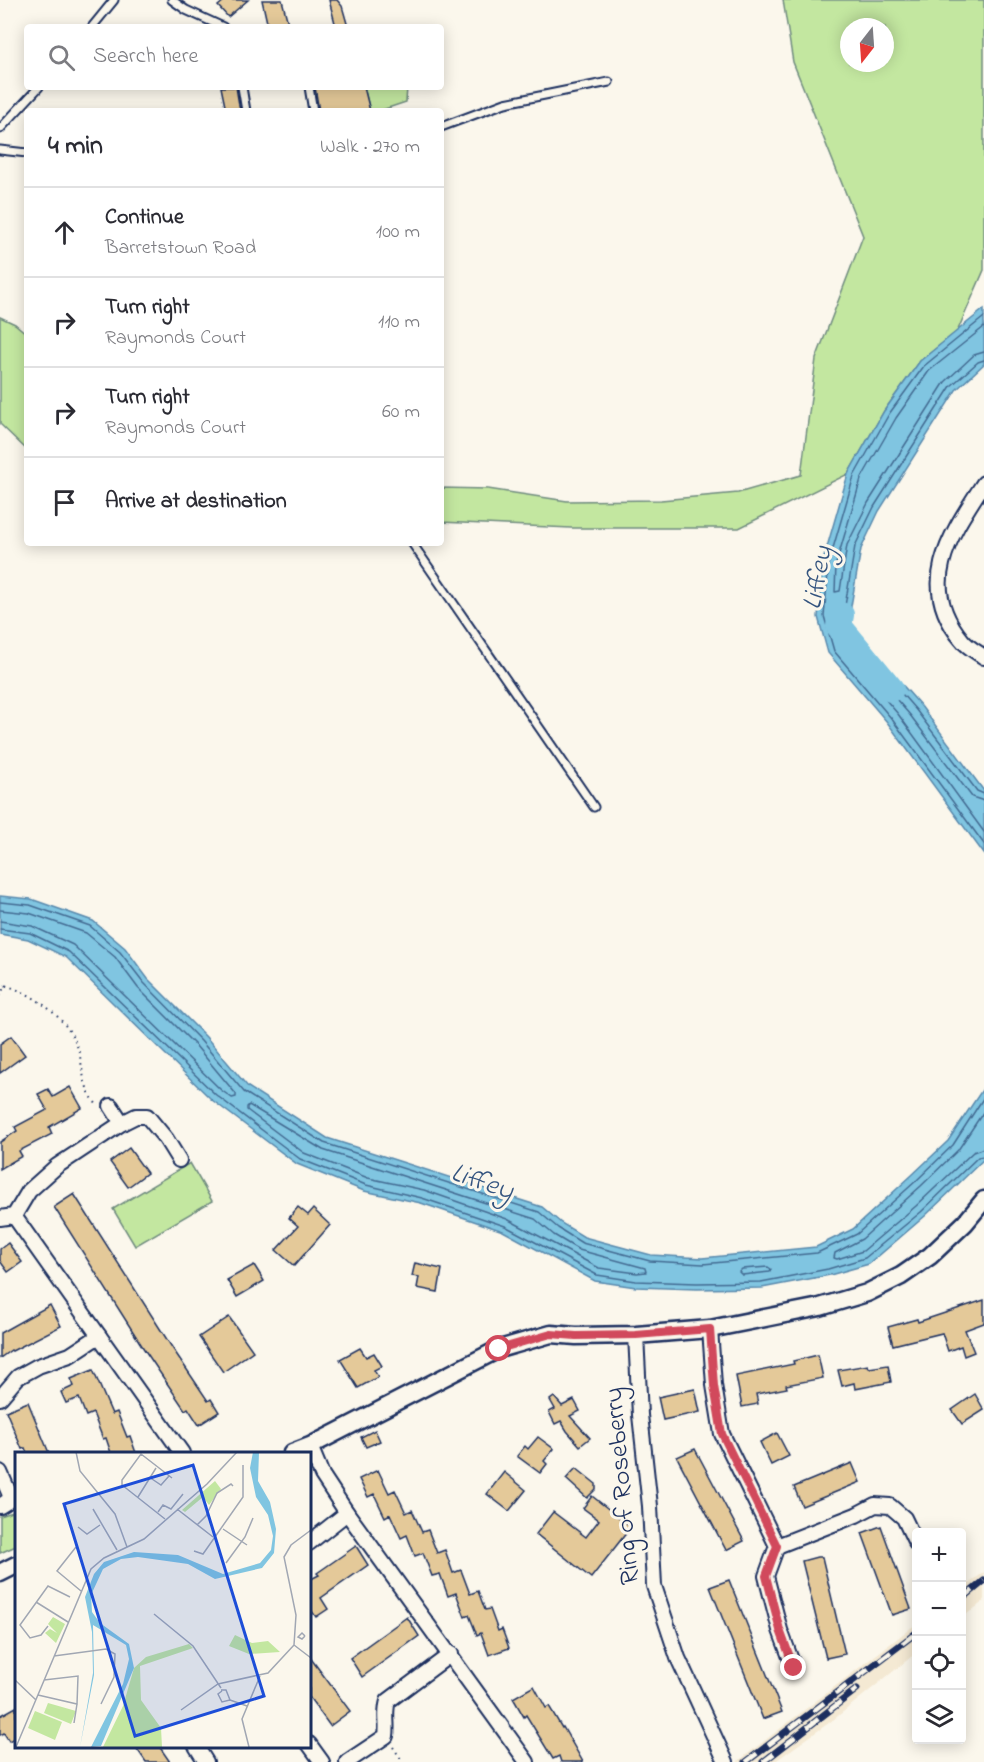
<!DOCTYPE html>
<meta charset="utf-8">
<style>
:root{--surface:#fff;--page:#f2f2f3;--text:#2b2b33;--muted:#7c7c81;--line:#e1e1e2}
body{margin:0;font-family:"Indie Flower",sans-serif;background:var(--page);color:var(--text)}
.controls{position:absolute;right:18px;bottom:18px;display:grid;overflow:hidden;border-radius:6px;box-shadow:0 3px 15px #0003}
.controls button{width:54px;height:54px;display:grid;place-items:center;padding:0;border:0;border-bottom:2px solid var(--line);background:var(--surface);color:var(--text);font:30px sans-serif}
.compass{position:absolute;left:840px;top:18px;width:54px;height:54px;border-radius:50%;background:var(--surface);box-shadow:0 3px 15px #0003;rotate:197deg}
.stop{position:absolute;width:18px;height:18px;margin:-14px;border:4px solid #d1495b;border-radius:50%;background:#fff}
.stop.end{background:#d1495b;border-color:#fff;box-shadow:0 2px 6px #0008}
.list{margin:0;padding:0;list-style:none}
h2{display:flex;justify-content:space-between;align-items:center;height:78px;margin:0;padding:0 24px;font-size:26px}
h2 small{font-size:20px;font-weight:400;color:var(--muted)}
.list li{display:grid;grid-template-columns:39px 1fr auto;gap:18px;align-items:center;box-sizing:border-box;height:90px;padding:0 24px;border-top:2px solid var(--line)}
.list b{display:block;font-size:22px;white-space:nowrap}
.list p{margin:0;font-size:20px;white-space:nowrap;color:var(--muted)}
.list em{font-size:20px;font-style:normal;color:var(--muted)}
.icon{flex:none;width:33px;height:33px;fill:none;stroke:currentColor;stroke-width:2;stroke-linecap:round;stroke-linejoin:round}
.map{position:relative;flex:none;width:984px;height:1762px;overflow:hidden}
.search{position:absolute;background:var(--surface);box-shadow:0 3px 15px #0003;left:24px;top:24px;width:420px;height:66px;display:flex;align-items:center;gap:15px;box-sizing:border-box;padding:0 21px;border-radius:6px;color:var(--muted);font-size:22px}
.panel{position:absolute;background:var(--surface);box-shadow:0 3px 15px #0003;left:24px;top:108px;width:420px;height:438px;border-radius:6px}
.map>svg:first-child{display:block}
.built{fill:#f4e9d3}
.green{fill:#c3e7a0;stroke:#6f8b7f;stroke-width:1.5;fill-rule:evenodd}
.water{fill:#80c5e1;stroke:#5889ad;stroke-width:1.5}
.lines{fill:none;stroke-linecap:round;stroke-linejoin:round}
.shore{stroke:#436b92;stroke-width:1.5}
.river{stroke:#80c5e1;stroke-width:26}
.building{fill:#e4c999;stroke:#1b2f5e;stroke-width:1.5}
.service-casing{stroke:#1b2f5e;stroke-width:11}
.minor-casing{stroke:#1b2f5e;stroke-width:18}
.tertiary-casing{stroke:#1b2f5e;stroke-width:21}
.path{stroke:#1b2f5e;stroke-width:2;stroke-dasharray:1.5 4.5;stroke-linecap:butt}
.service{stroke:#fbf7ec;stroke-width:7}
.minor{stroke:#fbf7ec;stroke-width:14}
.tertiary{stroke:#fbf7ec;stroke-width:16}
.rail-casing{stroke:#1b2f5e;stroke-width:7}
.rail{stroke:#fbf7ec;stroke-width:4.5;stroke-dasharray:14;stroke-linecap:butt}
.route{stroke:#d1495b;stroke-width:8}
.labels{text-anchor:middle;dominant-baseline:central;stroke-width:6;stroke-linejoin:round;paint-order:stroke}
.street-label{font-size:27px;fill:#1b2f5e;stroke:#fbf7ec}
.water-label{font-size:28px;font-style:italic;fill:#34547f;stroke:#fbf7ec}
.inset-road{fill:none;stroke:#a1a7b3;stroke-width:1.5}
.view{fill:#1d4ed8;fill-opacity:0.15;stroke:#1d4ed8;stroke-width:3}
.inset-edge{fill:none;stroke:#1b2f5e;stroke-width:3}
</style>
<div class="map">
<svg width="984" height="1762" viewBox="0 0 984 1762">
<rect width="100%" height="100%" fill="#fbf7ec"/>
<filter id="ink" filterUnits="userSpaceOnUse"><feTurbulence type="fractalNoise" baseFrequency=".0167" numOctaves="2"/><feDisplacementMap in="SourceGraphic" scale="12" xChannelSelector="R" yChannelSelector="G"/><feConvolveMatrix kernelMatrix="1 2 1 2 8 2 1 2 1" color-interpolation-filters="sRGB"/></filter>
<g filter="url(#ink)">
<g class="built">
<path d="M984 1572V1601L962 1618V1589Z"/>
<path d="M916 1624V1653L833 1720 774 1762H737Z"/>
</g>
<g class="green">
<path d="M783 0H984V270L957 332 920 361 884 411 848 474 739 528H571L441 522V488L488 489 567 501 661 500 738 493 801 475 816 359 863 236 793 62ZM849 27H885V63H849Z"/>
<path d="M364 87H407L406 102 379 111H370Z"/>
<path d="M0 317 15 324 27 334V450L0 424Z"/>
<path d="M190 1163 212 1201 135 1246 113 1209Z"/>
<path d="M16 1511V1546L0 1553V1516Z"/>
</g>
<g class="water">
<path d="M984 309V364L956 390 879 511 861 549 851 606 854 652 864 661 891 672 921 706 984 791V854L887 722 828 653 818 617 823 561 848 474 884 411 920 361Z"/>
<path d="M0 896 31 899 93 921 125 948 148 979 206 1037 248 1087 327 1138 542 1207 561 1223 584 1237 651 1255 702 1258 816 1247 853 1229 911 1176 948 1141 984 1087V1159L925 1216 869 1264 830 1275 762 1288 697 1289 636 1287 595 1281 503 1231 421 1203 364 1191 297 1164 212 1100 66 957 28 939 0 934Z"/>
</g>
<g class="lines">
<g class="shore">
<path d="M984 317 924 366 889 414 854 476 829 562 824 616 834 651 891 718 984 844"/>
<path d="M984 327 929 371 896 418 861 479 836 564 835 592 840 591 847 545 868 503 945 382 974 355 984 352"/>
<path d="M984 360 978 362 951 386 874 507 855 546 845 606 849 656 861 667 888 678 916 710 977 791 984 794"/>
<path d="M984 801 972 797 910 715 883 684 874 682V686L898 714 984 832"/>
<path d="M0 902 30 905 90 926 120 952 144 983 201 1041 244 1092 324 1143 539 1212 558 1228 582 1243 650 1261 703 1264 817 1253 857 1234 916 1181 953 1145 984 1097"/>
<path d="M0 910 29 913 86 933 115 957 138 988 196 1046 236 1094V1097L232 1098 221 1090 73 945 32 926 0 921"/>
<path d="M0 929 30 933 69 952 216 1095 300 1159 366 1185 422 1198 505 1226 597 1275 636 1281 697 1283 761 1282 828 1269 865 1258 921 1212 978 1157 984 1156"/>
<path d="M249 1105 323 1150 535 1219 554 1235 579 1250 645 1268 646 1272 637 1273 599 1268 507 1219 424 1190 368 1178 304 1153 247 1110V1107Z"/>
<path d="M984 1111 958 1150 921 1186 862 1239 835 1253 834 1258 837 1259 863 1251 916 1206 973 1152 984 1148"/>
<path d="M768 1267 771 1269 770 1272 742 1275 739 1272 742 1269Z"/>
</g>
<path class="river" d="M841 615 839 626 891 689"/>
</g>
<g class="building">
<path d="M225 0H248L228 17 218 6Z"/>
<path d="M262 0H282L289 27H268Z"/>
<path d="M329 0H337L342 6 348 27H336Z"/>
<path d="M221 87H236L240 111H226Z"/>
<path d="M315 87H364L370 111H319Z"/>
<path d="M11 1036 25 1055 0 1073V1044Z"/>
<path d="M70 1087 82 1108 49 1127 52 1134 19 1151 22 1156 0 1169V1142L17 1131 15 1127 47 1110 38 1094 48 1089 53 1097Z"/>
<path d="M129 1148 147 1173 128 1187 110 1162Z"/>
<path d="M74 1194 173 1349 208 1401 211 1399 219 1412 199 1425 188 1408 185 1410 144 1349 54 1207Z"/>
<path d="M298 1207 308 1215 313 1209 330 1225 294 1266 276 1250 298 1226 289 1218Z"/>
<path d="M8 1243 22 1262 8 1272 0 1261V1249Z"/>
<path d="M415 1263 442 1269 438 1292 417 1288 419 1277 412 1276Z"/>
<path d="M254 1265 264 1281 237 1297 227 1280Z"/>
<path d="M984 1300V1323L965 1330 974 1352 964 1356 961 1346 948 1351 942 1333 893 1345 888 1327 917 1319 918 1322Z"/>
<path d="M50 1305 61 1326 12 1351 11 1350 0 1358V1333Z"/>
<path d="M229 1317 253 1351 223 1372 199 1337Z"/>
<path d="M360 1348 366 1357 374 1353 382 1366 374 1370 378 1377 358 1388 340 1359Z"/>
<path d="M818 1355 823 1378 786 1385 787 1388 756 1394 758 1404 742 1407 736 1376 794 1364 793 1361Z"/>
<path d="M868 1365 869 1368 888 1365 891 1382 855 1389 854 1383 842 1386 838 1370Z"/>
<path d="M93 1370 112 1414 117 1412 127 1437 130 1436 136 1453H111L106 1438 103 1439 93 1413 86 1416 79 1398 66 1403 61 1392 74 1386 71 1379Z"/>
<path d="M695 1389 700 1412 663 1420 658 1397Z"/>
<path d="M975 1394 984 1410 962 1424 952 1410Z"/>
<path d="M554 1397 562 1406 574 1400 580 1411 570 1416 590 1438 580 1446 567 1431 561 1421 555 1424 549 1412 555 1409 550 1400Z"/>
<path d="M28 1402 49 1453H27L25 1448 22 1449 6 1411Z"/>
<path d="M375 1430 380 1441 366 1447 361 1437Z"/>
<path d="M777 1433 789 1456 771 1465 760 1442Z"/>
<path d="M538 1437 554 1449 544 1461 547 1464 540 1473 517 1456 525 1446 528 1449Z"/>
<path d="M695 1449 744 1541 726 1550 677 1457Z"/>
<path d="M852 1463 860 1482 802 1506 794 1487Z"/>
<path d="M576 1468 596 1484V1489L587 1498 566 1479Z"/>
<path d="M378 1470 389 1493 395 1490 406 1513 412 1510 422 1532 428 1530 437 1553 445 1550 453 1573 461 1570 470 1594 478 1591 485 1610 490 1609 498 1631 502 1629 509 1648 489 1655 481 1633 477 1635 469 1615 465 1617 456 1593 448 1596 440 1574 432 1576 423 1553 415 1556 407 1535 401 1538 390 1514 385 1517 374 1494 368 1497 359 1479Z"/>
<path d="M504 1472 526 1490 509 1511 487 1494Z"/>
<path d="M592 1496 631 1527 591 1578 536 1534 553 1512 586 1537 599 1520 583 1508Z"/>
<path d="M881 1526 911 1609 892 1615 862 1533Z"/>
<path d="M356 1546 368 1565 321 1598 328 1609 316 1617 309 1607V1580L319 1575 317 1573Z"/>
<path d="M817 1557H822L845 1654 826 1658 802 1561Z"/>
<path d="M729 1580 782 1712 763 1719 710 1587Z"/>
<path d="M407 1617 419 1636 362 1677 350 1658Z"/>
<path d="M309 1656 350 1711 330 1726 309 1697Z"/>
<path d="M534 1686 546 1708 549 1706 562 1728 563 1727 583 1762H561L559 1756 553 1759 526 1715 524 1717 513 1698Z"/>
<path d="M16 1707V1737L9 1741 4 1733 0 1735V1716Z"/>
<path d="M135 1746H159L170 1762H146Z"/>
</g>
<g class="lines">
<defs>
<g id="service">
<path d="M172 0 186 10 223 27"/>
<path d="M92 27 114 0"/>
<path d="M242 87 246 111"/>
<path d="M309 87 313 111"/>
<path d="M441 127 505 103 609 82"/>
<path d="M0 129 39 87"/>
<path d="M0 150 27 153"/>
<path d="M412 543 594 807"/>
</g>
<g id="minor">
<path d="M984 483C951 534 915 584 962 640 967 647 977 652 984 657"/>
<path d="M111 1106 122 1123"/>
<path d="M14 1216 182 1453"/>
<path d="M0 1218 14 1216 29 1191 57 1166 122 1123 136 1116H147L166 1139 179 1160"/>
<path d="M710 1329 714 1385 722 1434 777 1546 766 1576 780 1630 794 1668"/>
<path d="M636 1335 640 1415 650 1506 654 1586 678 1658 726 1762"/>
<path d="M0 1398 18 1377 38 1366 70 1355 99 1336"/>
<path d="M310 1446 322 1475 347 1513 527 1762"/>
<path d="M0 1472 10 1495 8 1501 0 1506"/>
<path d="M309 1543 347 1513"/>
<path d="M777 1546 856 1515 875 1505 890 1506 904 1518 916 1543"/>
<path d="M309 1744 322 1762"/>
<path d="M196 1746 206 1762"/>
<path d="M347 1762 386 1736C388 1724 384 1713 388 1701L451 1654"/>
</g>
<g id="tertiary">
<path d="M292 1453 310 1446 499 1349 551 1334 576 1336 636 1335 710 1329 820 1307 867 1293 901 1276 930 1256 965 1223 984 1200"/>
<path d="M0 1573 16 1565"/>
</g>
</defs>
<use href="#service" class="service-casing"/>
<use href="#minor" class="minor-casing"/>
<use href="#tertiary" class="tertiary-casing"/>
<g class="path">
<path d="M0 984C30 991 63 1014 76 1043 85 1067 79 1081 97 1105"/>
<path d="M0 996 5 985"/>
<path d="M393 1747 403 1762"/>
</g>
<use href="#service" class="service"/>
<use href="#minor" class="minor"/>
<use href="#tertiary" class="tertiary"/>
<defs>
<g id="rail">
<path d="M962 1599 984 1581"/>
<path d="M746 1762 916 1633"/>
<path d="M763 1762 857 1689"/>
</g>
</defs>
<use href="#rail" class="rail-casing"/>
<use href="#rail" class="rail"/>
</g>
</g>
<g class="lines" filter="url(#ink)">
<path class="route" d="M499 1349 551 1334 576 1336 636 1335 710 1329 714 1386 722 1434 777 1546 766 1576 780 1630 794 1668"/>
</g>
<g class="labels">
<g class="street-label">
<text transform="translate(623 1486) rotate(-95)">Ring of Roseberry</text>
</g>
<g class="water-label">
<text transform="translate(819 578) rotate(-79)">Liffey</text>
<text transform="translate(482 1183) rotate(19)">Liffey</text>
</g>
</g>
<g transform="translate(15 1452)">
<rect width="296" height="296" fill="#fbf7ec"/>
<path d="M200 29 206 37 194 53 188 45 170 60 167 58ZM38 165 50 172 41 191 30 181 35 177 42 181 33 172ZM220 183 237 191 253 189 265 200 234 202 214 194ZM174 192 178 196 125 214 126 248 146 276 147 295H88L108 254 119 216 131 205ZM33 251 61 259 56 272 29 261ZM20 259 47 270 40 288 13 276Z" fill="#c3e7a0"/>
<path d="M238 0H244L243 29 255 50 261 77 259 101 247 116 200 127 173 112 123 105 106 107 88 117 76 143 77 160 85 171 114 192 119 216 86 294 76 295 108 232 114 207 111 193 78 173 79 223 65 295 78 221 77 180 70 145 79 122 89 110 119 100 163 103 208 122 245 111 256 98 258 84 253 63 241 45 235 16Z" fill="#80c5e1"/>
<path class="inset-road" d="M61 0 65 19 100 62 112 95M134 25 146 33 154 24M123 45 141 16M78 57 102 98M162 57 198 85M143 60 148 53 156 57 168 42M150 67 107 33V28L126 2 157 26M182 73 191 64 202 41 216 32 218 34M63 75 72 82 85 73M208 77 232 93M296 78 276 93 269 105 281 163 279 193 296 206M61 95 42 119 66 139M179 99 188 102 228 45V13M211 111 230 85 238 66M21 150 53 170M139 162 178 194 206 236M33 174 26 183 15 186 5 173 33 134 55 145M290 184 287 181 283 185 287 187 290 184M39 204 91 197 100 202 99 225 86 252M0 228 21 248M206 238H211L215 248 207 250 203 242 207 239M23 243 62 252 63 224 29 228M215 248 232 254M166 258 203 232 253 221 279 193M59 271 62 252M1 295 76 117 89 106 129 87 192 32 222 0M234 295 227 267 245 224"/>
<path class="view" d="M178 13 249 244 120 284 49 52Z"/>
<rect width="296" height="296" class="inset-edge"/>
</g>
</svg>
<div class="controls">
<button>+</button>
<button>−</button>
<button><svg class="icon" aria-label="locate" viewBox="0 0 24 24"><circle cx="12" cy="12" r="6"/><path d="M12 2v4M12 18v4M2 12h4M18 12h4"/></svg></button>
<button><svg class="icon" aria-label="layers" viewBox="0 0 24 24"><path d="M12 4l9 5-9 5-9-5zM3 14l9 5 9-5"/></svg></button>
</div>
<svg class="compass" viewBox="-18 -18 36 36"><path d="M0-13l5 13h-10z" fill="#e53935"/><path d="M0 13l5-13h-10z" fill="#7c7c81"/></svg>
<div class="stop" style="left:499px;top:1349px"></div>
<div class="stop end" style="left:794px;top:1668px"></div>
<div class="search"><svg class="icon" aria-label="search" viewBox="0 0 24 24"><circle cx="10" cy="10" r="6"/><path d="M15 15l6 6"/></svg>Search here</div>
<section class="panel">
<h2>4 min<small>Walk · 270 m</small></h2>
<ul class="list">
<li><svg class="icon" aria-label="ahead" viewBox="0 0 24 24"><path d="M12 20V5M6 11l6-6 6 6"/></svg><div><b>Continue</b><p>Barretstown Road</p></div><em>100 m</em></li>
<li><svg class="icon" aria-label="right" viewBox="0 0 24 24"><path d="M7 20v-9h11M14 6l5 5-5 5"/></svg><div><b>Turn right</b><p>Raymonds Court</p></div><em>110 m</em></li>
<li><svg class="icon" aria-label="right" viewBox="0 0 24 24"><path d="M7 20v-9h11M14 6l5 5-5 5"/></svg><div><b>Turn right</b><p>Raymonds Court</p></div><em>60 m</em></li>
<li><svg class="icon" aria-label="arrive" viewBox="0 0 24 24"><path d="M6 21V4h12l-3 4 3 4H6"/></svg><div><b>Arrive at destination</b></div></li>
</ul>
</section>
</div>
